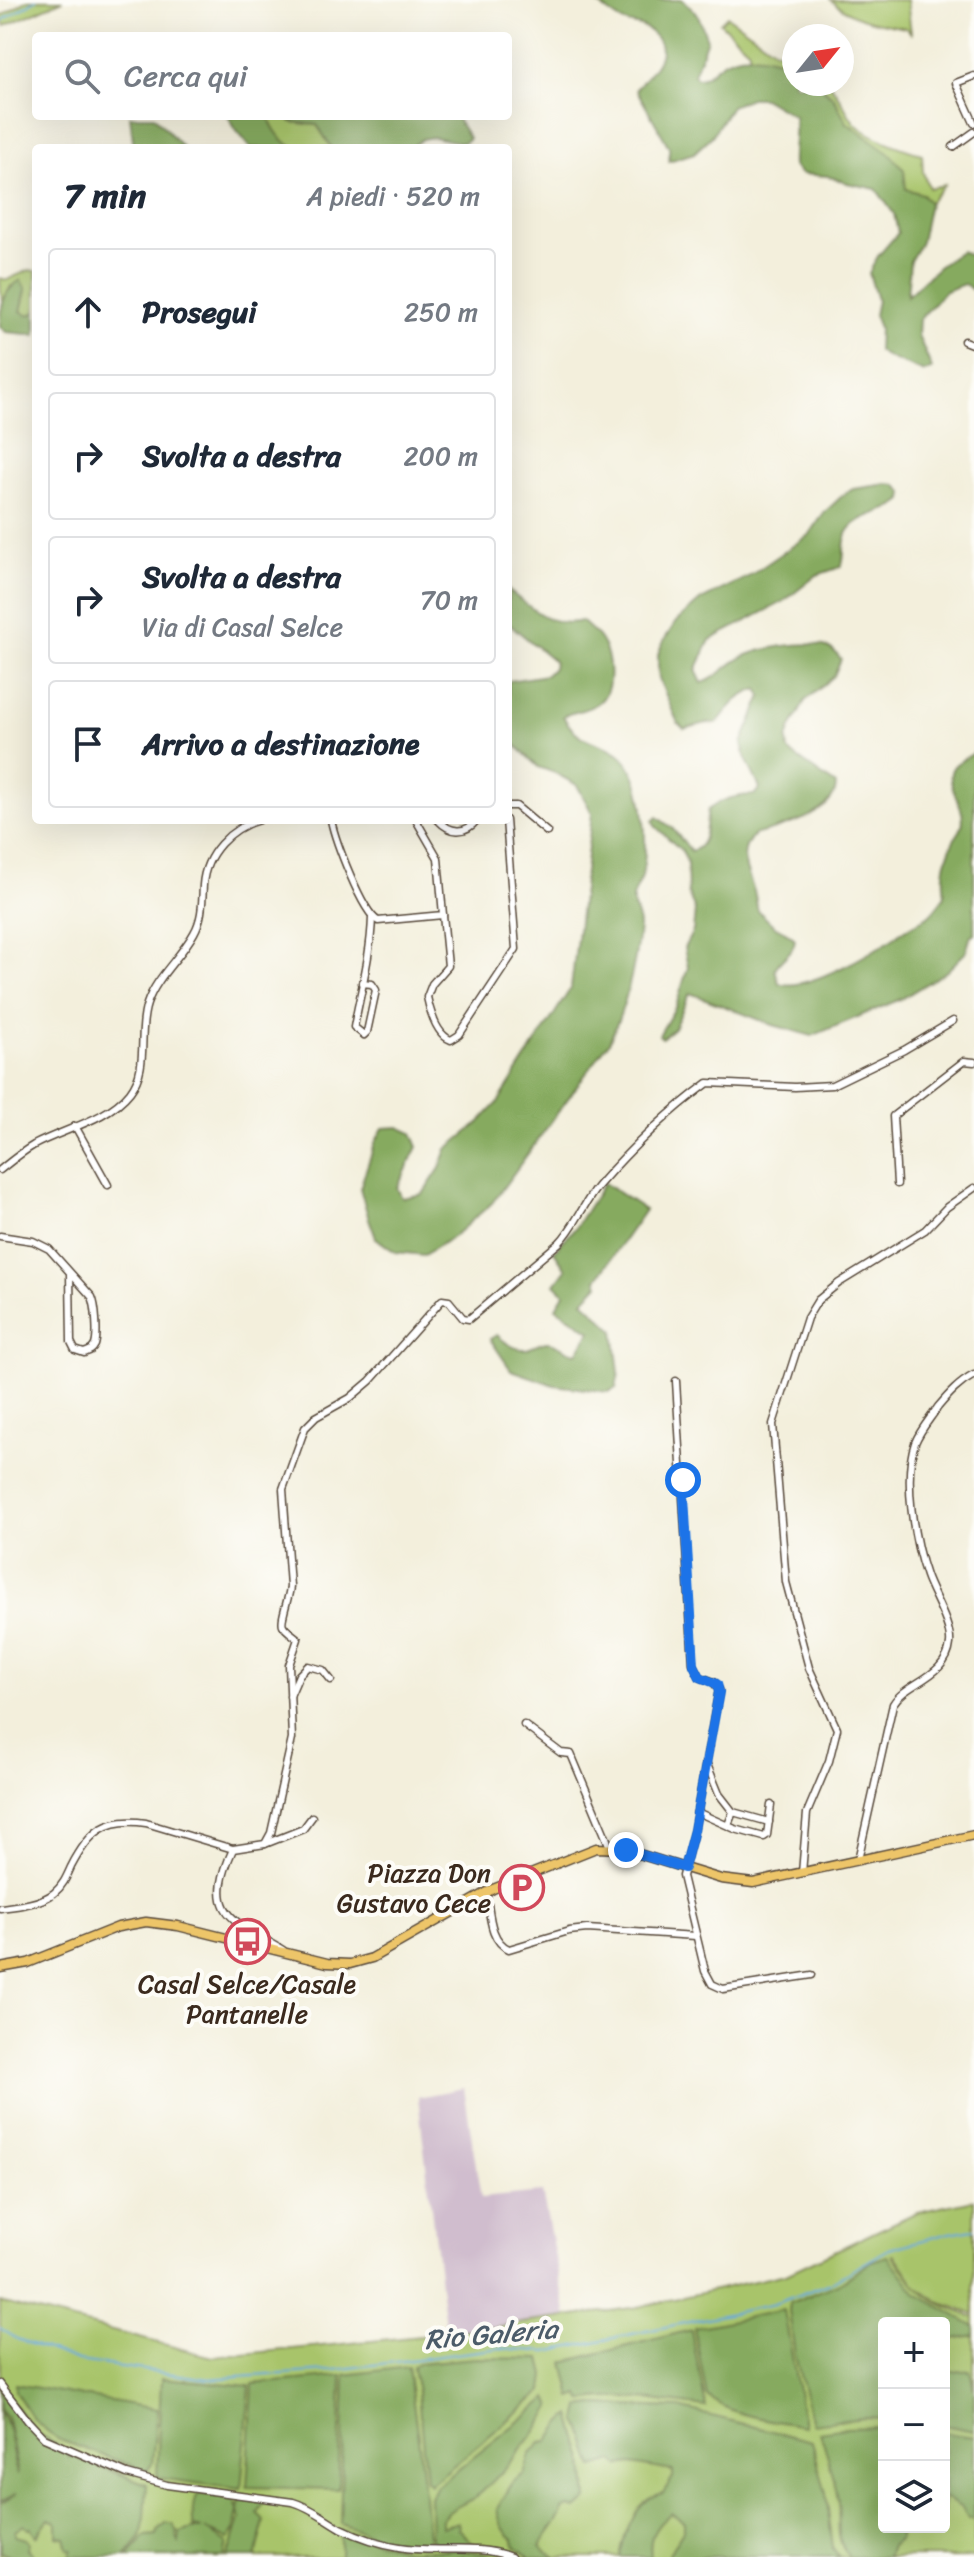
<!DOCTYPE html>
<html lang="it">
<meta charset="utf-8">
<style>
:root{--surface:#fff;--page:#f2f2f3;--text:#1f2937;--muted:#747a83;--line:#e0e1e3}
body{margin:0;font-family:Sriracha,sans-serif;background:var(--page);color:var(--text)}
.controls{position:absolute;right:24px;bottom:24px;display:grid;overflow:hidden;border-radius:8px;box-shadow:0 8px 32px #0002}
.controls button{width:72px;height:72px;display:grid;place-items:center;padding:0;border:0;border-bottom:2px solid var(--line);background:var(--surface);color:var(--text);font:40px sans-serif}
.compass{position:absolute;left:782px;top:24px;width:72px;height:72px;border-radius:50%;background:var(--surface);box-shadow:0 8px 32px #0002;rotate:60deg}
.stop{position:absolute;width:24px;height:24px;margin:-18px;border:6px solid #1a73e8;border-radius:50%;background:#fff}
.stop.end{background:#1a73e8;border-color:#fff;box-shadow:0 2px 8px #0008}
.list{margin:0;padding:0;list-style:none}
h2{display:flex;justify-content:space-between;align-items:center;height:104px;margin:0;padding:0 32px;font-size:34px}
h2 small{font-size:26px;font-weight:400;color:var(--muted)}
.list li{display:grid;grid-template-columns:52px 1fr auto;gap:24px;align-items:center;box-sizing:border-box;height:128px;margin:0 16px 16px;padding:0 16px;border:2px solid var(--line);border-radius:8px}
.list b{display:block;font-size:30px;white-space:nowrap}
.list p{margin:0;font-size:26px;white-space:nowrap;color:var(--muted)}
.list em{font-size:26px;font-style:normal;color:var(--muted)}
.icon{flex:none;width:44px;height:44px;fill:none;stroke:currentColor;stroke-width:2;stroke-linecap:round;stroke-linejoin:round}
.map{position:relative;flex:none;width:974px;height:2557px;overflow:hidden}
.search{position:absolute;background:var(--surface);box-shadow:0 8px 32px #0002;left:32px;top:32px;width:480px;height:88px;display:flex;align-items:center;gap:20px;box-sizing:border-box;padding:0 28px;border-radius:8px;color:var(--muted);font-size:30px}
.panel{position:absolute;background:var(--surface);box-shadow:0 8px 32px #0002;left:32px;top:144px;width:480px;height:680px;border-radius:8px}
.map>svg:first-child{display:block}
.industrial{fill:#d0bdce}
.green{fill:#a8c46a;stroke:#727744;stroke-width:2;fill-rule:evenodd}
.forest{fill:#86aa5e;stroke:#606a3e;stroke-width:2}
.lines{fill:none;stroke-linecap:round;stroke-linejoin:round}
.stream{stroke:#65a8da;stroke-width:2}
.minor-casing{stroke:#57483a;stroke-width:9}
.major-casing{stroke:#57483a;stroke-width:11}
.minor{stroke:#fff;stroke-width:6}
.major{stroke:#edc569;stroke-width:8}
.route{stroke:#1a73e8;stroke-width:10}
.labels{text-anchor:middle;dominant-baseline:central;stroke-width:8;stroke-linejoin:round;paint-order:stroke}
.poi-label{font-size:26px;fill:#3b2a1e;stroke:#fdfcf7;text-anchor:end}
.water-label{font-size:28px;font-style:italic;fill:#4c5c69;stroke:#fdfcf7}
</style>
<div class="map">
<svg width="974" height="2557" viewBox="0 0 974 2557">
<rect width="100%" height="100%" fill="#fdfcf7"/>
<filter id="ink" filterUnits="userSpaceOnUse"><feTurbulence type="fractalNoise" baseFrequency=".0125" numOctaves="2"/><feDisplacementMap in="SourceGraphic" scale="16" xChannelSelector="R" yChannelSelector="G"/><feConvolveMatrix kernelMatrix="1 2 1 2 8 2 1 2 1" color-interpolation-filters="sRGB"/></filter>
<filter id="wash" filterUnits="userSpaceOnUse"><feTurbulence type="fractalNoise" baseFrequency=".006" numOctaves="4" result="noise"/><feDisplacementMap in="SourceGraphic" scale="32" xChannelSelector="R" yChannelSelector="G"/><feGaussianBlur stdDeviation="1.8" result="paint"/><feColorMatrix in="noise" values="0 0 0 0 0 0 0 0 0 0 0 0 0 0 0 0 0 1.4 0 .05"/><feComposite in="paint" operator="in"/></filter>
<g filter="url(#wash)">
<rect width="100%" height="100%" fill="#f3efdc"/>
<path class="industrial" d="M464 2088 481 2198 542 2192 567 2317 446 2334 418 2097Z"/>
<g class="green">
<path d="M28 0H63L5 26 0 17Z"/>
<path d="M831 0H907L911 33 906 28C878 23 852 20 831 0Z"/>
<path d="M727 16 775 50 794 55V67L782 61 749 55V50L720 23Z"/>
<path d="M819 84H830C840 96 845 110 854 122 864 135 906 150 922 154L923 172 929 188 944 185 929 203 922 194 906 189 890 154 847 123 833 97Z"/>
<path d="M268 116H286L292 122 317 125 332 148C298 148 282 153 268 116Z"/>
<path d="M29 270 36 271V313L27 315 21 311 26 290 11 286 2 303 0 278 7 280Z"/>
<path d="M974 2200V2314L939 2302 917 2287 895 2255H893C921 2295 927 2301 974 2317V2557H0V2302L213 2357 451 2333 638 2307 786 2274 917 2212ZM884 2323H944V2527H884Z"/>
</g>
<g class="forest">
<path d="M584 0H683L698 15 707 39 694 74 697 78C708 78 710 71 719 65 739 49 773 55 794 67V84H818L833 97 847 123 890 154 904 170 906 189 922 194 929 203 921 242 910 261 907 296 938 267 961 251 974 257V291L964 284 945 291 919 320 918 335 932 369 924 372C909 364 892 362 878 351L879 328 874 315 877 300 869 273 878 256 898 233 894 214 876 189 847 183 828 176 801 174 793 166C792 148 796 133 794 116L763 98H750L731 106 712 136 694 153 669 161V147L636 89C652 69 678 49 645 28 638 24 629 25 622 21 608 13 600 2 584 0Z"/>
<path d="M130 116H154L183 148H134Z"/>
<path d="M228 116H268C274 131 280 139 293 148H251L236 130Z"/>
<path d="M286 116H455L469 138 463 143 433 137 422 139 410 148H332L317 125 292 122Z"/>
<path d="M21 280 26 290 21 311 27 315 36 313V335L6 332 0 327C0 308 3 290 21 280Z"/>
<path d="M887 484 897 485 904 493 903 500C888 514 857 513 847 534 842 544 846 556 841 567L817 575 783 602 710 640 696 670 702 683C717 679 726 666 739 659 758 648 806 640 827 647 833 649 837 654 841 659L834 676 805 701 790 730 787 740 788 750 796 757 836 785C836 815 778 828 754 835 736 852 747 871 754 891 756 897 756 904 758 911 765 916 771 925 778 928 785 932 789 933 795 939 794 954 781 957 775 969L779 983C805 993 875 951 897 935 907 927 919 923 929 915 935 910 940 902 945 896 942 875 944 863 953 842 955 837 961 832 962 826 967 808 948 791 951 772 953 763 966 758 974 753V934L971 935 966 952 947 971 901 999 812 1036 773 1025 690 993 674 1028 662 1038 659 1035 676 1006 688 967 684 948 693 931 695 910 688 894 687 862 682 851 655 826 653 821 657 817 672 828 691 851C708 847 705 825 708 810 721 799 737 795 754 795L760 788 746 759 742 743 762 696 758 689C735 697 731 707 716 724L707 723 684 729 678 723 673 712 659 679 658 667V655L663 642 676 622 701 600 748 577 810 534 824 513 843 495 853 489Z"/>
<path d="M508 590C531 608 552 629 582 621 588 627 595 632 600 639 611 655 615 690 598 703 589 710 573 712 563 716 581 749 609 739 626 761 646 785 648 847 642 876 640 884 634 891 633 899 632 908 640 918 639 928 635 967 626 1006 609 1042L492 1203 454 1236 424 1255 395 1252 376 1238 368 1216 360 1188 375 1143 383 1128 399 1127 412 1133 418 1147 397 1188 402 1198 423 1194 440 1168 447 1149 478 1124 497 1104 571 988 592 813 577 785 555 773 538 767 508 738V681L546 675 553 668 554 661 508 623Z"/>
<path d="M604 1183 645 1210 597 1279 599 1284 583 1301 614 1330 619 1373 616 1388 608 1392 554 1385 511 1370 490 1339 497 1335C505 1342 514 1350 526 1349 533 1348 539 1343 546 1342 558 1342 566 1352 577 1353L591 1331 556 1308 564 1293 555 1284 566 1269 554 1251 575 1228Z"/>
<path d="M888 2256 917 2294 974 2326V2335L944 2341V2323H884V2419L864 2418 812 2424 795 2355 789 2311 790 2303 840 2283 872 2261Z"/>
<path d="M784 2310 804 2426C772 2420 732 2417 707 2396L694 2328Z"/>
<path d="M691 2330 706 2407C664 2402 624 2393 583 2401L580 2395 572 2398 564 2362Z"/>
<path d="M476 2358 541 2359 545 2375 543 2391 430 2485 426 2481 418 2392C417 2383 413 2376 413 2366L418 2363Z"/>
<path d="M408 2367 419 2445 429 2546 397 2544 340 2524 345 2375Z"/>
<path d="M970 2370 974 2390V2431L944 2425V2373Z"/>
<path d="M342 2376 338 2489 247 2487 253 2384Z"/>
<path d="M161 2378 250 2386 241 2489 157 2478Z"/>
<path d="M15 2384 157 2409 152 2464 147 2471 57 2439 33 2419 15 2391Z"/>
<path d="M0 2386 37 2433 68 2451 69 2457 70 2455 147 2484 145 2518 141 2537 125 2557H69L72 2549H68L65 2537 57 2536V2522L49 2519 36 2536 31 2528 28 2529 24 2525 15 2531V2536L26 2539 29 2543 27 2549 35 2557H11L0 2552V2503L17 2493 0 2501V2412C13 2428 10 2458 18 2475L7 2418 0 2409Z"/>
<path d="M548 2398 552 2407C535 2435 507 2468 483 2491 471 2503 454 2504 442 2519V2527L458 2522 459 2528 473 2544 471 2547C458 2545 447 2548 434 2545L431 2539 430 2497 435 2488Z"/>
<path d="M594 2405 679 2408 812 2441 826 2494 833 2548 839 2557H667L684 2529V2522L671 2513C655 2526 648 2537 651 2557H620C624 2534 637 2497 663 2493L673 2477V2471L631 2464 621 2466 613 2461 594 2467C586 2451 587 2434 577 2420L580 2407Z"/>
<path d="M571 2415 584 2460 587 2499 576 2509 569 2507 563 2510 562 2515 540 2546 555 2557H530L515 2546 514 2539C504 2534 499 2519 497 2509L513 2482 524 2474 530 2455 541 2443 548 2442 560 2425Z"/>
<path d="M884 2427V2527H903L899 2532V2539L891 2546 887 2557H849C832 2535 842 2521 837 2495 834 2474 826 2453 820 2432L845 2428Z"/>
<path d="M944 2433 974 2437V2520H968L962 2508 944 2498Z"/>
<path d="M197 2495 234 2498 238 2511 239 2503 249 2498 266 2500 258 2514 265 2521 256 2557H227L240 2520 238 2511 234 2531 228 2539 206 2530 227 2543 224 2557H127L145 2537 157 2536 158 2531 167 2523 174 2525 178 2532 176 2537 179 2543 180 2533 192 2529H203L194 2527C192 2519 192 2502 197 2495Z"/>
<path d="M340 2530 405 2550H462L503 2557H340Z"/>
</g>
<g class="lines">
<g class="stream">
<path d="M0 22 36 0"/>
<path d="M0 2328 17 2339 78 2361 209 2379 327 2371 501 2348 547 2352 774 2304 830 2283 889 2249 949 2233 974 2229"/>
</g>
</g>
</g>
<g filter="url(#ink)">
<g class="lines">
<defs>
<g id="minor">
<path d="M974 76 956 83 974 123"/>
<path d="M953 147 974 132"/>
<path d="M964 341 974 345"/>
<path d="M508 806H516L547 832"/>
<path d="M331 820C335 840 362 912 378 921L443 915 438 858 416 820"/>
<path d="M438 820C450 833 465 835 477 820"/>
<path d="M443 915 448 966 432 984 427 997C430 1011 437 1035 451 1040L459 1035 516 949 506 820"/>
<path d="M362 983 372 984 376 990 367 1032 364 1035 354 1027C361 990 371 954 372 917"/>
<path d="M75 1126 108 1185"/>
<path d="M0 1170C11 1161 22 1152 34 1145 64 1129 108 1120 130 1092 150 1066 137 1033 147 1004 156 977 181 957 194 933 203 917 202 902 203 885 205 854 230 828 259 820"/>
<path d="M897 1184 893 1116 964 1061 974 1062"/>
<path d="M0 1236 33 1241 49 1249 92 1297C96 1305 98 1336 95 1345 92 1351 89 1351 84 1353L75 1350 71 1342 70 1273"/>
<path d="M676 1381 693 1663 700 1677 714 1682 719 1690 694 1830 682 1876 705 1971 712 1984 723 1989 812 1975"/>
<path d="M290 1696 299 1675 308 1666 323 1670 331 1680"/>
<path d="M524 1725 561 1753 571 1754 610 1847"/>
<path d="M706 1762 719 1794 733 1812 728 1825"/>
<path d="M697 1812 735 1829 764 1837 767 1835 771 1805"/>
<path d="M733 1812 769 1822"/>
<path d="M265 1844 303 1829 312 1817"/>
<path d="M858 1860 893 1704C906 1682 947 1677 950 1644 952 1625 932 1594 926 1576 914 1542 903 1477 915 1443 920 1430 930 1419 938 1407 949 1394 959 1383 974 1375"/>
<path d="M802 1873 807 1813 829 1761 837 1729 809 1668 786 1582 773 1424 807 1318 818 1300 839 1283 925 1230 947 1207 974 1188"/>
<path d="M486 1892C490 1911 489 1941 509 1949L569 1931 587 1929 696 1936"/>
<path d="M0 1908C17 1906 40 1904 54 1893 63 1886 67 1876 71 1867 89 1832 105 1817 146 1823L233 1849"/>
<path d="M283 1950C231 1919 204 1914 233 1849L265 1844 271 1833 292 1739 289 1665 298 1639C294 1635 285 1630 283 1625 280 1620 290 1595 290 1586L283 1489 305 1428 316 1417 350 1398 370 1381 442 1300 449 1301 463 1318 469 1319 559 1243C575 1227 583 1204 598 1186 631 1148 667 1113 708 1083L795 1087 832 1085 904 1050 953 1021"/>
<path d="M0 2384 28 2421 44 2438 127 2474 167 2485 293 2502C311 2507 325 2519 341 2528 359 2537 381 2544 400 2547 437 2554 474 2543 511 2557"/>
</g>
<path id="major" d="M0 1968 28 1963 118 1927 146 1922 178 1926 327 1963 350 1964 372 1958 493 1889 596 1848 622 1849 721 1879 753 1883 974 1835"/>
</defs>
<use href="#minor" class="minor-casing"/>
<use href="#major" class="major-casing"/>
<use href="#minor" class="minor"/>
<use href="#major" class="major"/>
</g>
</g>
<g class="lines" filter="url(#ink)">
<path class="route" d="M626 1850 684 1868 694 1830 719 1692 717 1684 700 1677 694 1665 683 1480"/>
</g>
<defs>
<symbol id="parking-ring" viewBox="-11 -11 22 22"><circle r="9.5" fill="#fdfcf7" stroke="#d1495b" stroke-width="1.5"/><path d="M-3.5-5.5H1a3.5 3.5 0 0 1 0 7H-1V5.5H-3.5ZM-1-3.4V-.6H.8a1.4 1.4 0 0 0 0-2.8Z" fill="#d1495b"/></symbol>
<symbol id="bus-ring" viewBox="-11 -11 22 22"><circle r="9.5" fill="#fdfcf7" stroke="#d1495b" stroke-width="1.5"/><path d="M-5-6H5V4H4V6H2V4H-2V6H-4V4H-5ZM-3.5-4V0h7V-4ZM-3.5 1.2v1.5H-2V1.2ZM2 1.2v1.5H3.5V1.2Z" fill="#d1495b"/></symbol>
</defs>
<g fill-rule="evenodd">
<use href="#parking-ring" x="496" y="1862" width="51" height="51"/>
<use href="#bus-ring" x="222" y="1916" width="51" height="51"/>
</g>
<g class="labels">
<g class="poi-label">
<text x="491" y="1873">Piazza Don<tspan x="491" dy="30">Gustavo Cece</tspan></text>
<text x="247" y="1984" text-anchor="middle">Casal Selce/Casale<tspan x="247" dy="30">Pantanelle</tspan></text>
</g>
<g class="water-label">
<text transform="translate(491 2334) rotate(-5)">Rio Galeria</text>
</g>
</g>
</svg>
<div class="controls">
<button>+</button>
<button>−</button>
<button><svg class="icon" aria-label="layers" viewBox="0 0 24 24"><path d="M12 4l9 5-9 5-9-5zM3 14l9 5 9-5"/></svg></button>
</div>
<svg class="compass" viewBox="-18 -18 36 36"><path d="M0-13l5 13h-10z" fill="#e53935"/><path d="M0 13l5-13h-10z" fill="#747a83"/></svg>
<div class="stop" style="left:683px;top:1480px"></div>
<div class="stop end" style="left:626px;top:1850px"></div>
<div class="search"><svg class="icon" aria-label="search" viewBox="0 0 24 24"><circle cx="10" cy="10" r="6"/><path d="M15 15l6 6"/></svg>Cerca qui</div>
<section class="panel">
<h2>7 min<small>A piedi · 520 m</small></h2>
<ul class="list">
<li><svg class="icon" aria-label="ahead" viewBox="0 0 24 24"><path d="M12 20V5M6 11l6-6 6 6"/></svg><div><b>Prosegui</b></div><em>250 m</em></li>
<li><svg class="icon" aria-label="right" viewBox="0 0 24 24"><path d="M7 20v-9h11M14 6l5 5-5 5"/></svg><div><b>Svolta a destra</b></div><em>200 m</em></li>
<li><svg class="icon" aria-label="right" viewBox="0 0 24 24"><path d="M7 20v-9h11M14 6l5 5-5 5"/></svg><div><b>Svolta a destra</b><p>Via di Casal Selce</p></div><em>70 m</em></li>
<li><svg class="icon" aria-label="arrive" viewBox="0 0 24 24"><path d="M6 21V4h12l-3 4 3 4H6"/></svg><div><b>Arrivo a destinazione</b></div></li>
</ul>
</section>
</div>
